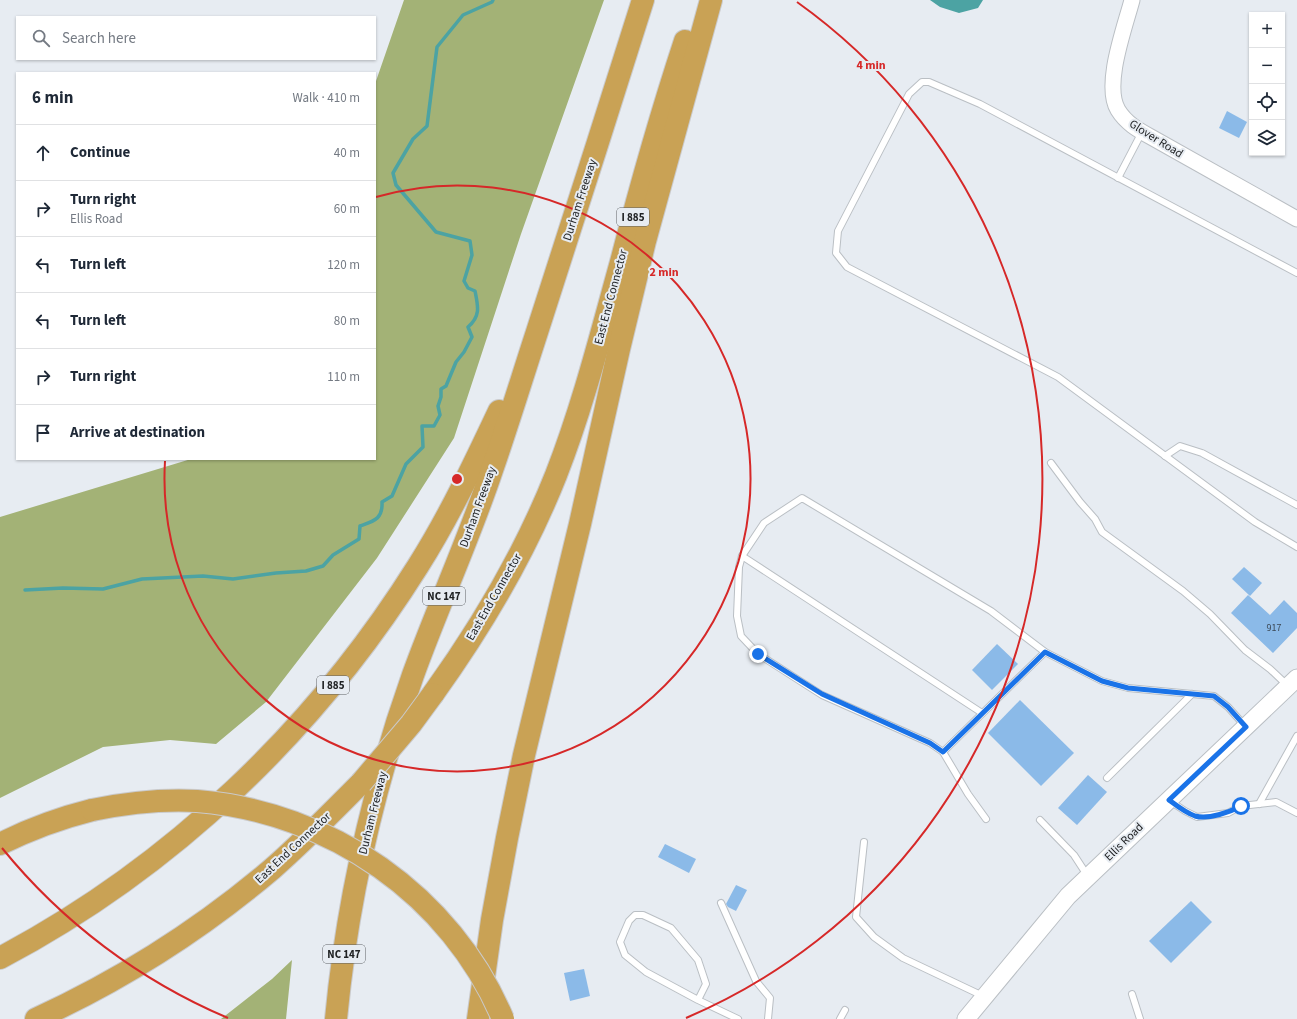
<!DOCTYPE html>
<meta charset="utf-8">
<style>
:root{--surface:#fff;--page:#f6f6f7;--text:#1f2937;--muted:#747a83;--line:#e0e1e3}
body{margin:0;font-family:"Source Sans 3",sans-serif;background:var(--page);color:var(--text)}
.controls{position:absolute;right:12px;top:12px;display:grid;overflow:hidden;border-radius:0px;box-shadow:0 1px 3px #0004}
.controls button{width:36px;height:36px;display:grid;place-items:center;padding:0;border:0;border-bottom:1px solid var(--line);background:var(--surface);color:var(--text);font:20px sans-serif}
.stop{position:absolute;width:12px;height:12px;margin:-9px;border:3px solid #1a73e8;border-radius:50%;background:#fff}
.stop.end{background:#1a73e8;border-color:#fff;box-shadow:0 1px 4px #0008}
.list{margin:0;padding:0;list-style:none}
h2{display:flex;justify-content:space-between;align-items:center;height:52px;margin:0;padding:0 16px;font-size:17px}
h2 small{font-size:13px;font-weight:400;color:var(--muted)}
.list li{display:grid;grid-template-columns:26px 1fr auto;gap:12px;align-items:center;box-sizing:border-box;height:56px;padding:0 16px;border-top:1px solid var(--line)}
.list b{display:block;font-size:15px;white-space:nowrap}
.list p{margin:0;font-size:13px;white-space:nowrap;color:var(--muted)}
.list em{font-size:13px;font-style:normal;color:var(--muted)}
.icon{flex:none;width:22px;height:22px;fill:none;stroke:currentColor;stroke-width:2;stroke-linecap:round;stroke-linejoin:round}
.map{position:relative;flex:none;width:1297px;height:1019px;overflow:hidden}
.search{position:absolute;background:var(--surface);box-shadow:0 1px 3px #0004;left:16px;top:16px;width:360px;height:44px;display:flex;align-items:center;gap:10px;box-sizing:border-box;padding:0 14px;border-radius:0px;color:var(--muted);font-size:15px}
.panel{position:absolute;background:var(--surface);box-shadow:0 1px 3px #0004;left:16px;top:72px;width:360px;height:388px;border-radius:0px}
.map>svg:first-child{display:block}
.forest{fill:#a3b276}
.water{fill:#4ca3a3}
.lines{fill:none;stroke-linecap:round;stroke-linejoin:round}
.stream{stroke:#4ca3a3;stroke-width:3.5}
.building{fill:#8bbae8}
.service-casing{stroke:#babfc4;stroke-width:8}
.tertiary-casing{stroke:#babfc4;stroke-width:17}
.secondary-casing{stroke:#babfc4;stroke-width:19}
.motorway-casing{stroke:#cacacb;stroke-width:24}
.service{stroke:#fff;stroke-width:6}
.tertiary{stroke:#fff;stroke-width:15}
.secondary{stroke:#fff;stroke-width:17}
.motorway{stroke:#c9a255;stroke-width:22}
.motorway-bridge-casing{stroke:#cacacb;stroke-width:24;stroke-linecap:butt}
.motorway-bridge{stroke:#c9a255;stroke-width:22}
.route{stroke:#1a73e8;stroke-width:5}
.ring{fill:none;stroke:#d62828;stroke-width:2}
.labels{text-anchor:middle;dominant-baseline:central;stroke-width:4;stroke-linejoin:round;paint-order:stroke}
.number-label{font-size:10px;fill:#3c4956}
.shield{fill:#e7ecf2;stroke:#5c5f62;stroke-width:1}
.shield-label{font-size:11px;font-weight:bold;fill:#212325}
.street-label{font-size:12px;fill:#212325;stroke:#e7ecf2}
.centre{fill:#d62828;stroke:#e7ecf2;stroke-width:2}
.ring-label{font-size:12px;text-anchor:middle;font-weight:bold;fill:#d62828;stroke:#e7ecf2;stroke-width:4;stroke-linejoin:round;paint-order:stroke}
</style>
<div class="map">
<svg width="1297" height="1019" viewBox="0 0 1297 1019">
<rect width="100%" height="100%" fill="#e7ecf2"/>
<g class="forest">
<path d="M404 0H604L521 234 454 438 377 558 266 702 216 744 170 740 103 747 0 798V517L191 459H375V84Z"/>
<path d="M292 960 286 1019H221L272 979Z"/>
</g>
<path class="water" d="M930 0H983L978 8 959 13 940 7Z"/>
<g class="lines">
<path class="stream" d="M25 590 63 588 103 589 142 579 203 576 233 579 276 573 306 571 323 566 333 555 359 539 360 526C374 521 383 519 382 502L392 496 406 464 423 447 422 426H434L440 415 438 406 441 397V389L446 386 456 362 464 352 472 337 468 327C481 316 478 306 475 291L468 288 464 281 472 255 470 241 436 232 396 185 393 173 413 139 427 126 437 47 463 15 492 2 493 0"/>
</g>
<g class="building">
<path d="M1227 111 1247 122 1239 138 1219 128Z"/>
<path d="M1244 567 1262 583 1250 596 1232 579Z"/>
<path d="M1248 595 1270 615 1284 600 1297 613V628L1273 653 1231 613Z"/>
<path d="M997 644 1018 664 992 690 972 670Z"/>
<path d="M1020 700 1074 753 1041 786 988 733Z"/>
<path d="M1088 775 1107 792 1077 825 1058 808Z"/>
<path d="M665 844 696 859 689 873 658 857Z"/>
<path d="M736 885 747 890 736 911 728 907 726 904Z"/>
<path d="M1191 901 1212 922 1171 963 1149 941Z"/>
<path d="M584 969 590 996 570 1001 564 973Z"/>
</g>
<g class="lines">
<defs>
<g id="service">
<path d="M1118 178 1142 132"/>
<path d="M1297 273 980 104 929 82H922L909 94 838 231 836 253 847 267 1058 377 1255 522 1297 547"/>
<path d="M1165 456 1180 446 1202 453 1297 505"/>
<path d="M1051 463 1080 502 1095 519 1102 532 1183 591 1210 614 1245 650 1270 669 1287 685"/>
<path d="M742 556 982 713"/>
<path d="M943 752 1045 652"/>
<path d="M1107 778 1192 694"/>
<path d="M1170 801 1185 811 1197 817 1228 813 1241 806 1276 802 1297 813"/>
<path d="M1259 804 1297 736"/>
<path d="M986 819 968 794 943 752 930 743 822 695 758 654 741 636 737 616 739 567 742 556 764 523 802 498 991 611 1045 652 1102 681 1128 688 1214 696 1228 707 1245 726"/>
<path d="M1040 820 1074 855 1087 875"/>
<path d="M864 842 856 917 874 937 903 958 983 996"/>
<path d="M721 903 756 981 770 998 768 1019"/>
<path d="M1132 994 1140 1019"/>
<path d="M698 1000 706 984 698 960 671 928 643 915H635L629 921 620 942 625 955 646 972 698 1000 738 1019"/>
<path d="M840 1019 845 1010"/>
</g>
<path id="tertiary" d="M1132 0C1125 27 1103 85 1118 110 1126 123 1138 130 1151 137L1297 219"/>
<path id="secondary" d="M966 1019 1068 896 1297 678"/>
<g id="motorway">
<path d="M433 694C482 626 525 553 556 475 583 406 601 334 621 262 640 188 661 114 685 41"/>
<path d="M0 844C30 829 60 818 92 810"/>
<path d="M0 958C172 867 315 730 418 566 449 517 474 464 499 411"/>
<path d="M36 1019C121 980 200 930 272 869 303 842 332 812 361 783"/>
<path d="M336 1019C347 902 374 785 413 675 438 606 469 539 492 470 508 424 522 378 537 332 573 221 608 111 643 0"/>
<path d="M478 1019 492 920 507 838 524 755 580 524 619 349 645 241 711 0"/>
</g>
</defs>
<use href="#service" class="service-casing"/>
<use href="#tertiary" class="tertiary-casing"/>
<use href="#secondary" class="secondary-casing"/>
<use href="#motorway" class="motorway-casing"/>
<use href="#service" class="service"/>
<use href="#tertiary" class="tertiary"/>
<use href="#secondary" class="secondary"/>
<use href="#motorway" class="motorway"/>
<defs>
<g id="motorway-bridge">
<path d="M361 783 411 724 433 694"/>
<path d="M92 810C126 803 161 799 197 801 330 812 451 895 503 1019"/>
</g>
</defs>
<use href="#motorway-bridge" class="motorway-bridge-casing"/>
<use href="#motorway-bridge" class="motorway-bridge"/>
</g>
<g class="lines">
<path class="route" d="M758 654 822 694 930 743 943 752 1045 652 1102 681 1128 688 1214 696 1228 707 1246 727 1169 800C1177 806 1186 813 1195 816 1208 820 1230 812 1241 806"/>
</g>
<g class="ring">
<path d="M376 197A293 293 0 1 1 165 461"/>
<path d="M228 1018A586 586 0 0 1 2 848M797 2A586 586 0 0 1 686 1018"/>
</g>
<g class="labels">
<g class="number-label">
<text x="1274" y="628">917</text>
</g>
<g class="shield">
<rect x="617" y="208" width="32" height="18" rx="3"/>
<rect x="423" y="587" width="42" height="18" rx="3"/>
<rect x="317" y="676" width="32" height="18" rx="3"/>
<rect x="323" y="945" width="42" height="18" rx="3"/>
</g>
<g class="shield-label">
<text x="633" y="217">I 885</text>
<text x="444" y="596">NC 147</text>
<text x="333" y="685">I 885</text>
<text x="344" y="954">NC 147</text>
</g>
<g class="street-label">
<text transform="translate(1156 139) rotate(32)">Glover Road</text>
<text transform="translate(580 200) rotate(-72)">Durham Freeway</text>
<text transform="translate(611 297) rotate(-75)">East End Connector</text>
<text transform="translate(478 507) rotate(-70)">Durham Freeway</text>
<text transform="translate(494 597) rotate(-60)">East End Connector</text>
<text transform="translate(373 813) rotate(-76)">Durham Freeway</text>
<text transform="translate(1124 842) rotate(-44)">Ellis Road</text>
<text transform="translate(293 848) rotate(-43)">East End Connector</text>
</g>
</g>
<circle cx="457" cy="479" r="6" class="centre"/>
<g class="ring-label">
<text x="871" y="69">4 min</text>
<text x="664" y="276">2 min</text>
</g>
</svg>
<div class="controls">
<button>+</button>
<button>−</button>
<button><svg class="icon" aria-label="locate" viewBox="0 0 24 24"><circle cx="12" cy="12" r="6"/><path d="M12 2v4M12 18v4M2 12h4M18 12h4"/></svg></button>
<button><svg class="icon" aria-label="layers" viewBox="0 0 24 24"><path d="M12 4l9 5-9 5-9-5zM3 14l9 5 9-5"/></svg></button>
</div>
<div class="stop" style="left:1241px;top:806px"></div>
<div class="stop end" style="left:758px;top:654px"></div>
<div class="search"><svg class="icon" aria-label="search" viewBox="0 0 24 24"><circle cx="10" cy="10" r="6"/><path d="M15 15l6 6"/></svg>Search here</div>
<section class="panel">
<h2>6 min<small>Walk · 410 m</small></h2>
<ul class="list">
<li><svg class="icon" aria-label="ahead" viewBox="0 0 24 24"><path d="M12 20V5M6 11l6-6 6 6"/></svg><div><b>Continue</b></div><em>40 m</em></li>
<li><svg class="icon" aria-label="right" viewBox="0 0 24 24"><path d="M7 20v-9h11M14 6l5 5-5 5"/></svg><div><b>Turn right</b><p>Ellis Road</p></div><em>60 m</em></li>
<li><svg class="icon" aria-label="left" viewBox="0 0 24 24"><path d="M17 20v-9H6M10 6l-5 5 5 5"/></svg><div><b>Turn left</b></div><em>120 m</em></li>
<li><svg class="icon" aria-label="left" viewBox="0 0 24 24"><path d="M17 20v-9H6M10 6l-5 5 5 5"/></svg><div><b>Turn left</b></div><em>80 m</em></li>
<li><svg class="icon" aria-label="right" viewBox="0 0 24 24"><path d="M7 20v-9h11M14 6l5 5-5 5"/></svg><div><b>Turn right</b></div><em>110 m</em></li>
<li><svg class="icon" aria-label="arrive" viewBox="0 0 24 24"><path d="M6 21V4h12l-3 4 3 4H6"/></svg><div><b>Arrive at destination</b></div></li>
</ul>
</section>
</div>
